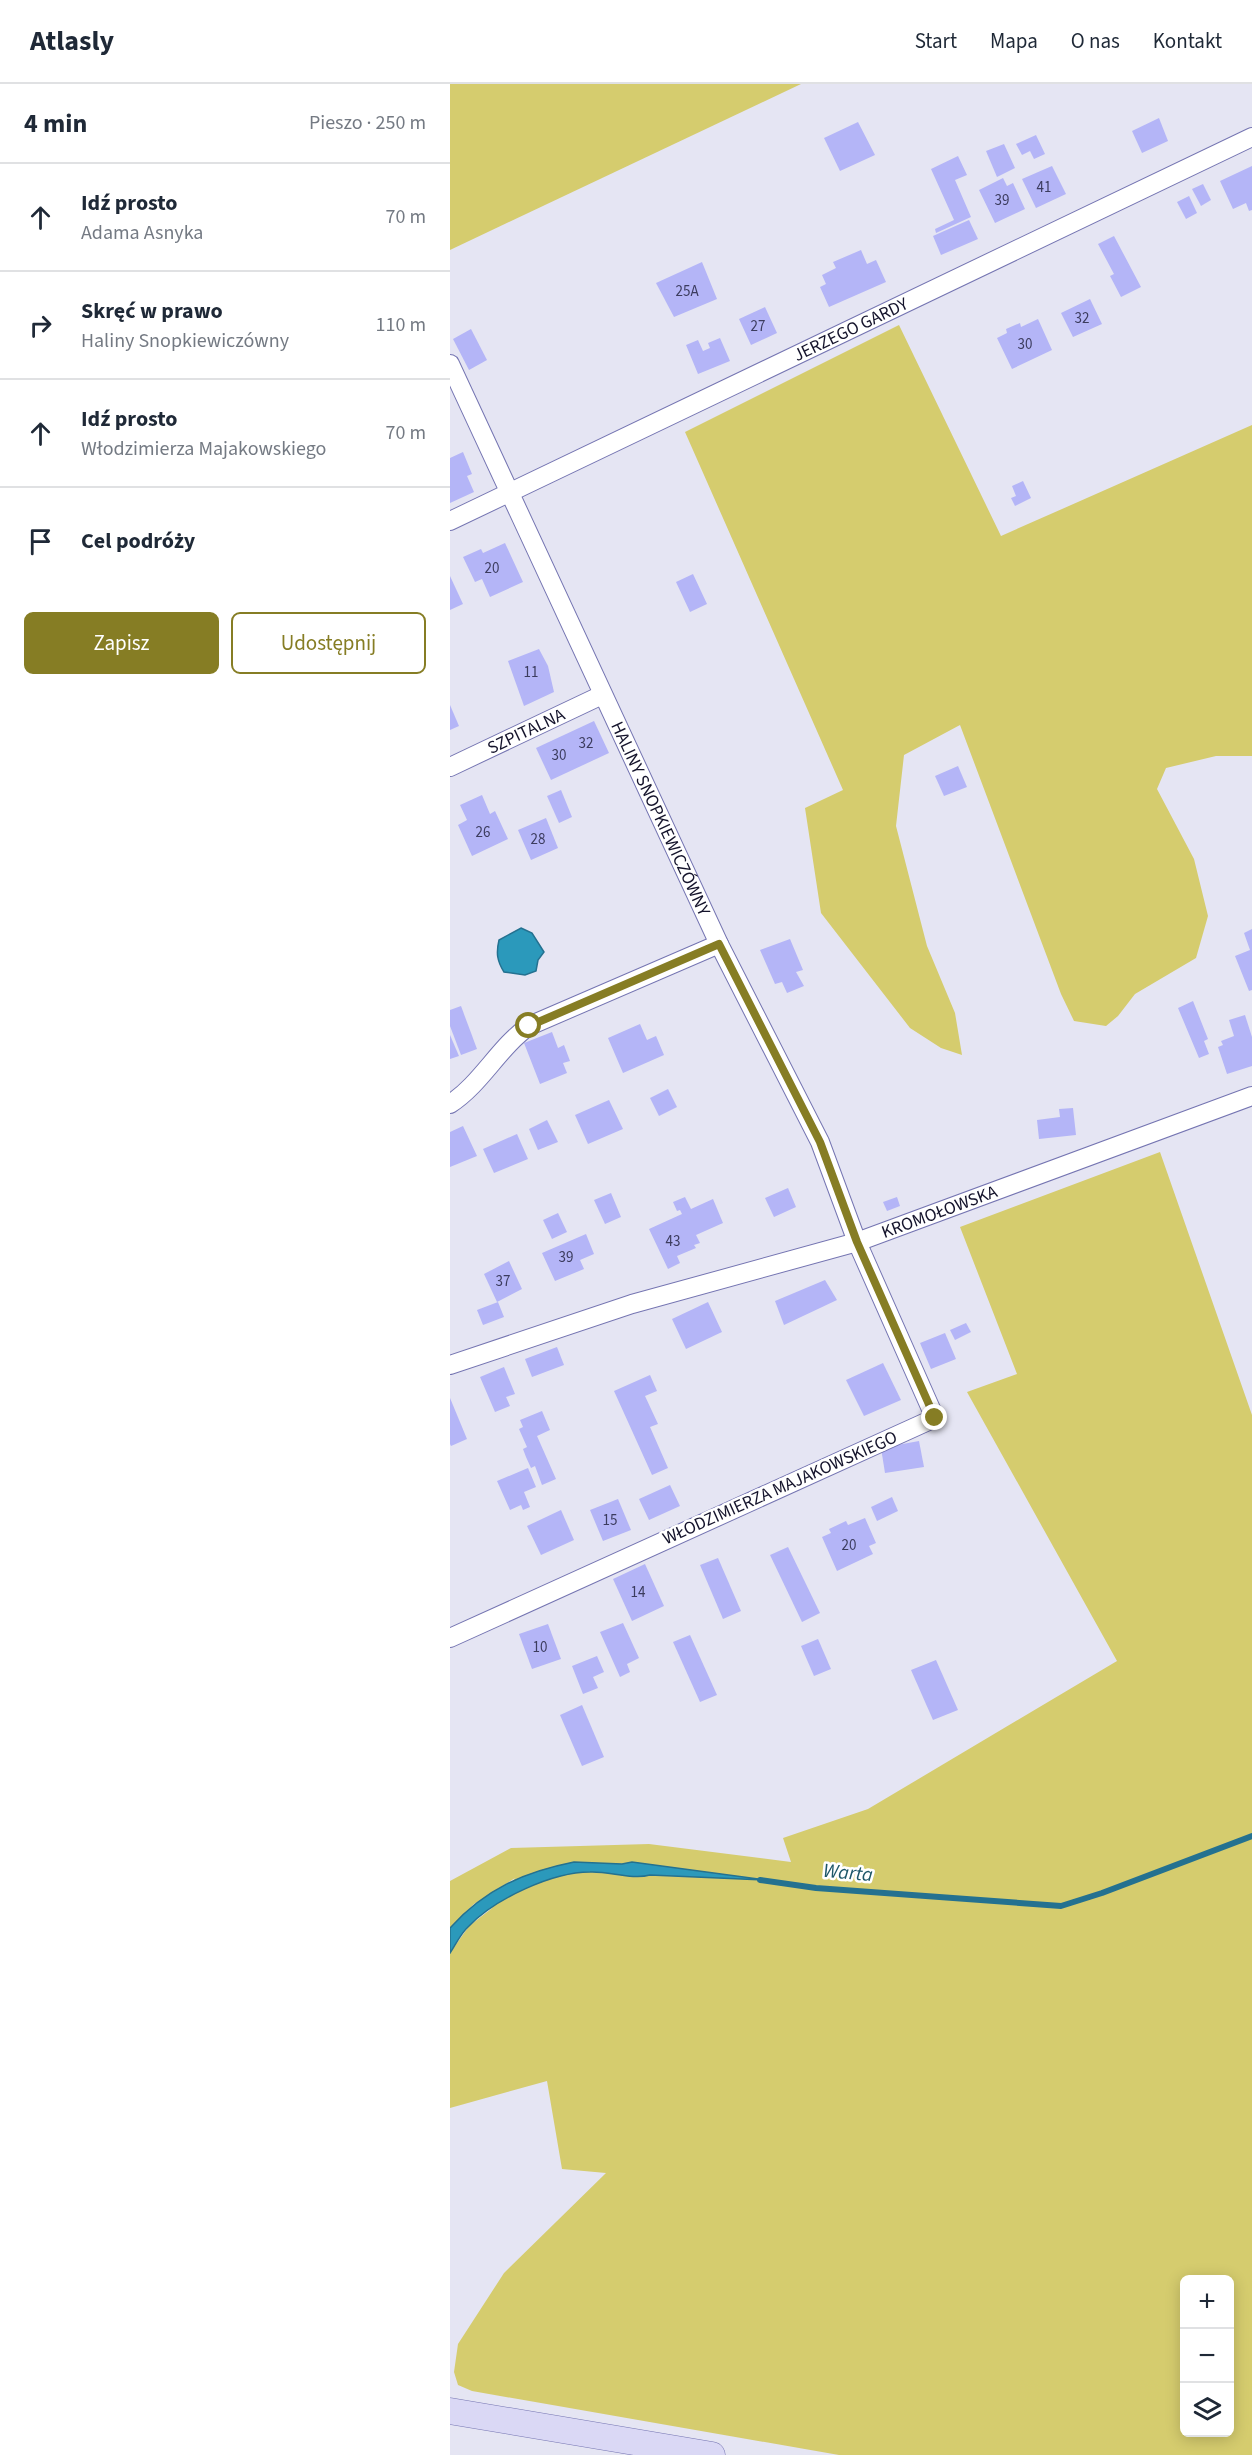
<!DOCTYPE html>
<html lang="pl">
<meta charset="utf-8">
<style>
:root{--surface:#fff;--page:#f6f6f7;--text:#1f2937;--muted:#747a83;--line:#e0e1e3;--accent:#867d24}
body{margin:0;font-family:"Source Sans 3",sans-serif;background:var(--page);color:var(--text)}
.controls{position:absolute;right:18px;bottom:18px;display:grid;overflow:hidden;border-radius:9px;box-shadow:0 3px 15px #0003}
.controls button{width:54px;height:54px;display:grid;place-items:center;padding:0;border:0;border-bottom:2px solid var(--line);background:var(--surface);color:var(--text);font:30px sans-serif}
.stop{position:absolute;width:18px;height:18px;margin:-14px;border:4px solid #867d24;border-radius:50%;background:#fff}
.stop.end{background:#867d24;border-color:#fff;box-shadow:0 2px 6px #0008}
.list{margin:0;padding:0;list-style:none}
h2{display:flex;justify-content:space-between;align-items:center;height:78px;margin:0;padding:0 24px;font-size:26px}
h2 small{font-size:20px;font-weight:400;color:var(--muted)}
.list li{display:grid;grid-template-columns:39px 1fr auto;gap:18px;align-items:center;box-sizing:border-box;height:108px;padding:0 24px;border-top:2px solid var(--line)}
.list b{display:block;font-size:22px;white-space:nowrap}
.list p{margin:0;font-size:20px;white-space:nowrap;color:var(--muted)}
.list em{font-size:20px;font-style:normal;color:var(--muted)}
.actions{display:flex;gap:12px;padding:18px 24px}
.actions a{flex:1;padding:14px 0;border:2px solid var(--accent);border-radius:9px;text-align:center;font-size:21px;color:var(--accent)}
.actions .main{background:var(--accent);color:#fff}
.icon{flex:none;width:33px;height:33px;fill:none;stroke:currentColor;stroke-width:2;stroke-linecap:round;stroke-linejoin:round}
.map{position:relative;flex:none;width:802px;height:2371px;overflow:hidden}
header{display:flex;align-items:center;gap:36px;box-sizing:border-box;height:84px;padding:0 30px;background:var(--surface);border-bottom:2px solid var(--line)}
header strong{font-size:28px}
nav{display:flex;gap:33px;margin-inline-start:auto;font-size:21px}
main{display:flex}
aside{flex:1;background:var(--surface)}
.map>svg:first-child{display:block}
.green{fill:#d5cc6e;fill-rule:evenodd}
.water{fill:#2b99bb;stroke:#247190;stroke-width:1.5}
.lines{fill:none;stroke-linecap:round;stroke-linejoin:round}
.stream{stroke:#247190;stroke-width:6}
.building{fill:#b4b5f7}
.street-casing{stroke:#7575b2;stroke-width:20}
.secondary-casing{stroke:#7575b2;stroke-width:27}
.street{stroke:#fff;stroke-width:18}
.secondary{stroke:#dad8f5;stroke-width:26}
.route{stroke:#867d24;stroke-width:8}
.labels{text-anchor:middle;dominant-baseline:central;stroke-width:5;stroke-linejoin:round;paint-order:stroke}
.number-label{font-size:15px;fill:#3c3c5e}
.street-label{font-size:18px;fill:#14132b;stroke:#fff}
.water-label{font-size:20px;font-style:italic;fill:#1d5668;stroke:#fff}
</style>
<header>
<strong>Atlasly</strong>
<nav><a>Start</a><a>Mapa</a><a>O nas</a><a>Kontakt</a></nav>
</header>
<main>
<aside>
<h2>4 min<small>Pieszo · 250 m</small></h2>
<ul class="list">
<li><svg class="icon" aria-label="ahead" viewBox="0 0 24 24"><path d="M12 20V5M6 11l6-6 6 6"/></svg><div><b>Idź prosto</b><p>Adama Asnyka</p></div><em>70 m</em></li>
<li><svg class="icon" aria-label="right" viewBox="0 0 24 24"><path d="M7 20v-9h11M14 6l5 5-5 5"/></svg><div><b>Skręć w prawo</b><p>Haliny Snopkiewiczówny</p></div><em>110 m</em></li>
<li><svg class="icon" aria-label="ahead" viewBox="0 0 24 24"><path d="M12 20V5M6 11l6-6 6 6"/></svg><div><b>Idź prosto</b><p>Włodzimierza Majakowskiego</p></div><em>70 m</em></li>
<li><svg class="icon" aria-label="arrive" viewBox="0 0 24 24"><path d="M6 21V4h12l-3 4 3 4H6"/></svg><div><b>Cel podróży</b></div></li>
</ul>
<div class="actions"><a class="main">Zapisz</a><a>Udostępnij</a></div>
</aside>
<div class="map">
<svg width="802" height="2371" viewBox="0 0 802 2371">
<rect width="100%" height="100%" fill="#e5e5f3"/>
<g class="green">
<path d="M0 0H351L0 166Z"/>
<path d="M449 241 551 452 802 341V672H766L716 684 707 705 744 775 758 832 746 874 685 910 668 932 656 942 624 937 611 910 510 641 454 671 446 742 477 862 505 929 512 971 491 964 460 944 371 829 355 724 393 706 235 348Z"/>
<path d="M710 1068 802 1331V2371H389L22 2307 8 2301 4 2288 8 2260 54 2189 156 2089 112 2085 97 1997 0 2024V1869L19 1842 41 1825 65 1794 24 1820 0 1844V1797L61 1764 199 1760 341 1778 333 1754 418 1725 667 1577 517 1308 567 1290 510 1143ZM734 2196H780V2348H734Z"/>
</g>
<g class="water">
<path d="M71 844 82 849 94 868 88 876 86 887 75 891 54 888C47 877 46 869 49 856Z"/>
<path d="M124 1778 172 1780 182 1778 315 1796 200 1791C182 1796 159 1787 140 1788 102 1788 45 1815 19 1842 11 1849 6 1860 0 1869V1844C35 1805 74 1788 124 1778Z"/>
</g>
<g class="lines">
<path class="stream" d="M310 1796 366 1804 611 1822 652 1809 802 1752"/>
</g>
<g class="building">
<path d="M709 34 718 57 692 69 682 47Z"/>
<path d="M408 38 425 71 390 87 374 54Z"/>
<path d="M586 51 595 70 584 75 580 67 572 71 566 60Z"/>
<path d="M554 60 565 84 547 93 536 67Z"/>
<path d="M508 72 517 91 505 96 521 133 486 149 485 145 504 136 481 85Z"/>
<path d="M602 82 616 110 586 124 572 95Z"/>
<path d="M802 82V126L799 127 796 119 783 125 770 97Z"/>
<path d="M553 94 557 102 563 99 575 125 545 139 529 106Z"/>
<path d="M753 100 761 116 751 122 742 105Z"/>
<path d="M739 112 747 129 736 135 727 118Z"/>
<path d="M519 136 528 155 491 171 483 152Z"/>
<path d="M664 152 691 203 671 213 660 192 664 190 648 160Z"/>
<path d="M411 166 417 180 426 176 436 198 379 223 370 203 376 200 372 191 386 184 383 178Z"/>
<path d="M252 178 267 215 224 233 206 199Z"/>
<path d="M640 215 652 240 623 253 611 229Z"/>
<path d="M315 223 327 249 301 261 289 235Z"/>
<path d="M588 235 602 266 562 285 547 254 557 249 556 245 570 239 571 243Z"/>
<path d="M21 245 37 276 19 286 3 255Z"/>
<path d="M270 254 280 277 248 290 236 261 248 256 253 267 260 264 258 259Z"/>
<path d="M13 368 22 390 17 392 24 408 0 419V374Z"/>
<path d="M573 397 581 414 565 422 561 414 566 412 562 402Z"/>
<path d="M55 459 73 498 40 513 32 495 25 498 13 473 31 465 33 469Z"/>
<path d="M243 490 257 520 240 528 226 498Z"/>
<path d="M0 492 13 520 0 526Z"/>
<path d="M89 565 98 582 104 608 74 622 58 577Z"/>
<path d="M0 621 9 642 0 646Z"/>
<path d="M144 637 159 669 101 696 86 664Z"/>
<path d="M508 682 517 703 494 712 485 692Z"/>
<path d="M111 706 122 733 109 739 97 712Z"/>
<path d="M32 711 40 730 45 727 58 755 22 772 8 741 17 736 10 721Z"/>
<path d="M96 734 108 764 81 776 68 746Z"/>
<path d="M802 845V906L799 907 785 872 800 866 794 849Z"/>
<path d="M340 855 353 886 346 888 354 902 337 909 332 898 325 900 310 866Z"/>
<path d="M743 917 758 955 754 957 759 970 749 974 728 924Z"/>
<path d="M11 922 27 965 11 971 0 942V926Z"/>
<path d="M795 931 802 953V982L777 990 768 963 773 961 771 957 784 952 779 936Z"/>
<path d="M190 940 197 956 206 952 214 971 173 989 158 954Z"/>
<path d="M102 948 108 964 114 961 120 977 113 979 117 989 90 1000 74 959Z"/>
<path d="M0 951 9 972 0 975Z"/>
<path d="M218 1005 227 1023 209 1032 200 1014Z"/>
<path d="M159 1016 173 1045 138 1060 125 1031Z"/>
<path d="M623 1024 626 1051 589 1055 587 1036 610 1033 609 1025Z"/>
<path d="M97 1036 108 1058 88 1066 79 1045Z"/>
<path d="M13 1042 27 1072 0 1083V1048Z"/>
<path d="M67 1050 78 1075 44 1089 33 1065Z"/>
<path d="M338 1104 346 1123 324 1133 315 1114Z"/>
<path d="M161 1109 171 1133 155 1140 144 1116Z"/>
<path d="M235 1113 241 1125 263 1115 273 1139 246 1151 250 1159 244 1161 246 1164 227 1172 230 1179 218 1185 199 1145 232 1130 230 1126 227 1127 223 1118Z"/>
<path d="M447 1113 450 1122 437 1127 433 1118Z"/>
<path d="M108 1129 117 1148 102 1155 93 1136Z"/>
<path d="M136 1150 144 1170 130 1176 134 1185 105 1197 92 1169Z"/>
<path d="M59 1177 72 1205 47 1218 34 1190Z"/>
<path d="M375 1196 387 1216 334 1241 325 1217Z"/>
<path d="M48 1218 54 1233 33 1241 27 1226Z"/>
<path d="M258 1218 272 1248 236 1265 222 1235Z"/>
<path d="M516 1239 521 1248 505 1256 500 1246Z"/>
<path d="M495 1249 506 1275 481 1285 470 1259Z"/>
<path d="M107 1263 114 1281 82 1293 75 1275Z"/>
<path d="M433 1279 451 1316 414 1332 396 1296Z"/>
<path d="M54 1283 65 1310 56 1313 60 1322 45 1328 30 1293Z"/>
<path d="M200 1291 207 1307 195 1312 208 1340 200 1343 218 1384 202 1391 164 1307Z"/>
<path d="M0 1314 17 1355 1 1362 0 1360Z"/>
<path d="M92 1327 100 1346 87 1352 106 1395 92 1401 85 1382 81 1384 76 1373 73 1365 77 1363 69 1345 73 1343 70 1336Z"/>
<path d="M469 1357 474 1383 435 1389 431 1364Z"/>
<path d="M78 1384 86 1403 74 1408 80 1423 73 1426 71 1421 60 1426 47 1397Z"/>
<path d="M220 1401 230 1422 199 1436 189 1415Z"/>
<path d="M442 1413 448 1427 427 1437 421 1423Z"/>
<path d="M168 1415 181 1446 153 1457 140 1426Z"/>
<path d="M111 1426 124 1456 91 1471 77 1442Z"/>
<path d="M415 1434 426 1459 419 1462 423 1470 387 1487 372 1453 381 1449 379 1445 396 1437 398 1441Z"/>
<path d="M338 1463 370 1529 352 1538 320 1471Z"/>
<path d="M268 1474 291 1527 273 1535 250 1481Z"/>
<path d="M195 1480 214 1522 182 1537 163 1495Z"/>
<path d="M173 1539 189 1574 177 1580 180 1588 170 1593 150 1548Z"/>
<path d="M98 1540 111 1575 82 1585 69 1550Z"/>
<path d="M240 1551 267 1611 250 1618 223 1558Z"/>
<path d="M368 1555 381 1585 364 1592 351 1562Z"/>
<path d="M147 1572 154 1588 143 1593 148 1604 133 1610 122 1582Z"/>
<path d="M486 1576 508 1626 483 1636 461 1586Z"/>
<path d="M132 1621 154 1673 132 1682 110 1631Z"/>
</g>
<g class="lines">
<defs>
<g id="street">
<path id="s1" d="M0 280 269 860 370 1058 407 1158 485 1334 0 1554"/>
<path id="s2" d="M0 437 802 53"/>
<path id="s3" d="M0 683 152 611"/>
<path d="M0 1020C31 1000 49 963 79 942L269 860"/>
<path id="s4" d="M0 1281 182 1220 407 1158 802 1012"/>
</g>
<path id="secondary" d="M0 2327 262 2371"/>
</defs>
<use href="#street" class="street-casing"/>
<use href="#secondary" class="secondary-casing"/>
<use href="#street" class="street"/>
<use href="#secondary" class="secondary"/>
</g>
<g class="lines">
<path class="route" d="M79 942 269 860 370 1058 407 1158 485 1334"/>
</g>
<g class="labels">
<g class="number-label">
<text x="594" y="103">41</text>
<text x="552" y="116">39</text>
<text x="237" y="207">25A</text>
<text x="632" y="234">32</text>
<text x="308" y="242">27</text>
<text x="575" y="260">30</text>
<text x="42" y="484">20</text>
<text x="81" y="588">11</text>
<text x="136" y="659">32</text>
<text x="109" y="671">30</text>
<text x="33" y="748">26</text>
<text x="88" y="755">28</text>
<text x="223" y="1157">43</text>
<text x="116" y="1173">39</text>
<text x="53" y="1197">37</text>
<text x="160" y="1436">15</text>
<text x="399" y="1461">20</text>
<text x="188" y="1508">14</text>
<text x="90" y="1563">10</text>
</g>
<g class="street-label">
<text stroke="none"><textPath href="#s2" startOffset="444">JERZEGO GARDY</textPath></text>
<text stroke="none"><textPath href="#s3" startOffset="84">SZPITALNA</textPath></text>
<text stroke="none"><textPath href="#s1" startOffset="501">HALINY SNOPKIEWICZÓWNY</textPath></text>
<text stroke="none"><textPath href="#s4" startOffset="513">KROMOŁOWSKA</textPath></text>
<text transform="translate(330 1404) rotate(-24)">WŁODZIMIERZA MAJAKOWSKIEGO</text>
</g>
<g class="water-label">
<text transform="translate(398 1789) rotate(5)">Warta</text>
</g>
</g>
</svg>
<div class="controls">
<button>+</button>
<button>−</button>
<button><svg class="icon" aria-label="layers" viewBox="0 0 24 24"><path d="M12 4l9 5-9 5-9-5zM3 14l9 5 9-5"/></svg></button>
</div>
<div class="stop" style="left:79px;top:942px"></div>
<div class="stop end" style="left:485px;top:1334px"></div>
</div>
</main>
